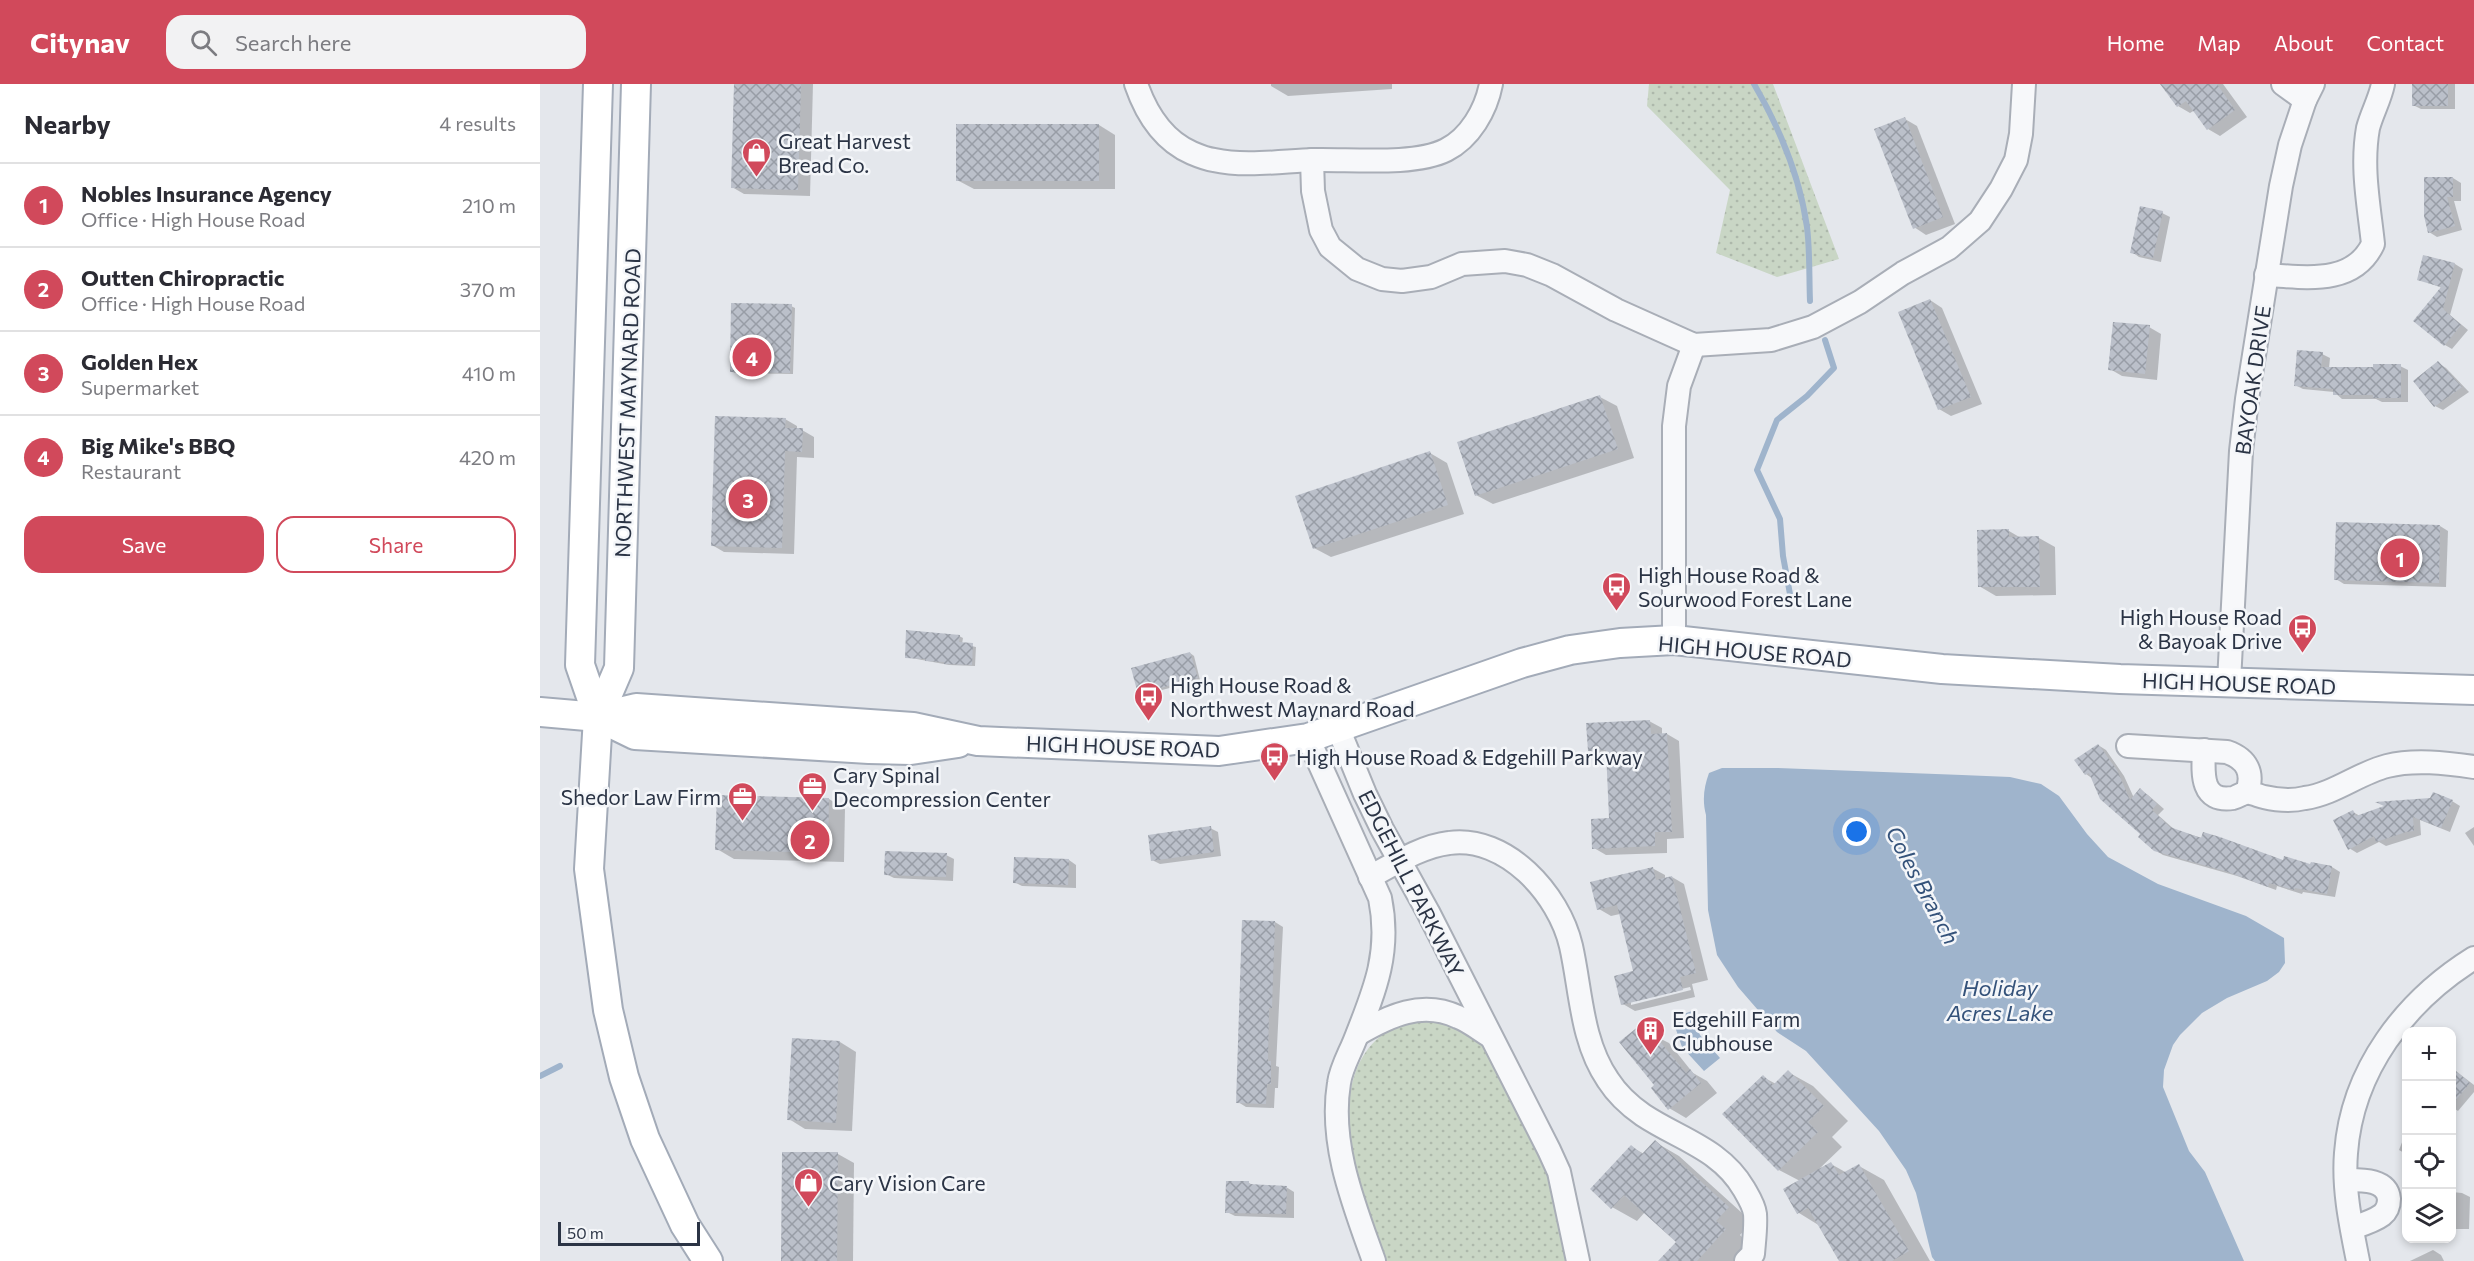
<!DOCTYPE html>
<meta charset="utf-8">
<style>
:root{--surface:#fff;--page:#f2f2f3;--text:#2b2b33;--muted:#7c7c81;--line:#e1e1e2;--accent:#d1495b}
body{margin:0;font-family:Commissioner,sans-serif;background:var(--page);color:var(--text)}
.controls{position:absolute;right:18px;bottom:18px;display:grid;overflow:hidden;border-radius:12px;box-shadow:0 3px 9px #0003}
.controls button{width:54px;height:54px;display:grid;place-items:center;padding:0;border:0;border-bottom:2px solid var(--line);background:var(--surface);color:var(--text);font:30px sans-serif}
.scale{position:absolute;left:18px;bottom:15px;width:142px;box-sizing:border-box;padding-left:6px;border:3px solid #2b3445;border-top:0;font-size:16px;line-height:21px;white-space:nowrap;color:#2b3445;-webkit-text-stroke:4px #f4f6f9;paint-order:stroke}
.you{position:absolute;left:1317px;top:748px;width:21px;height:21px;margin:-15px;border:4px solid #fff;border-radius:50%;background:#1a73e8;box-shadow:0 0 0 9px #1a73e833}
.badge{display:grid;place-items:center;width:39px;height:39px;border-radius:50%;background:var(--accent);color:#fff;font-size:20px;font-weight:700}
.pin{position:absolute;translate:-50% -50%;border:3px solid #fff;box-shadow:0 2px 6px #0006}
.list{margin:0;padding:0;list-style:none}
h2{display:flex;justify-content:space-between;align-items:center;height:78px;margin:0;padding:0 24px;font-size:26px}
h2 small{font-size:20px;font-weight:400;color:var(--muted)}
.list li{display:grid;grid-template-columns:39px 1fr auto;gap:18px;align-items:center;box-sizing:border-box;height:84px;padding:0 24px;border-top:2px solid var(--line)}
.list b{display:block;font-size:22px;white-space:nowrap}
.list p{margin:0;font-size:20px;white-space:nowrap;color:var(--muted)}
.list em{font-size:20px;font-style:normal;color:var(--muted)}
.actions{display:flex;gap:12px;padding:18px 24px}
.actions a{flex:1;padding:14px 0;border:2px solid var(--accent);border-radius:18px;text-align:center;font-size:21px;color:var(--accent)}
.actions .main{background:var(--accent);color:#fff}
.icon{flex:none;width:33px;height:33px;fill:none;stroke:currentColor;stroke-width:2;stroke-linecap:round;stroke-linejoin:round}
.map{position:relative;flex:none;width:1934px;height:1177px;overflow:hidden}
header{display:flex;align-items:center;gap:36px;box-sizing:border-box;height:84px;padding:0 30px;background:var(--accent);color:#fff}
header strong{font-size:28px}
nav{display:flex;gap:33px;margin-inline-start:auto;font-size:21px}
.search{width:420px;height:54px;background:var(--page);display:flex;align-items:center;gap:15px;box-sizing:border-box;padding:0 21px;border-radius:18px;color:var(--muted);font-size:22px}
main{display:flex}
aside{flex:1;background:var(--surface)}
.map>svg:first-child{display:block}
.green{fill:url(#green-dots)}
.water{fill:#9fb4cc}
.shadow{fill:#0003;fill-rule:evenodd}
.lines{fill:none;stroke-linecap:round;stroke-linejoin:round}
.stream{stroke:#9fb4cc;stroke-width:6}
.building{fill:url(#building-cross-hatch)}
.minor-casing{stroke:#a9aeb7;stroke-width:26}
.major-casing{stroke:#a3abb8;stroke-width:32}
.minor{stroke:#f7f8fa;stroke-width:22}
.major{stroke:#fff;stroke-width:28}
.labels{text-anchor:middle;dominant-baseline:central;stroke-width:5;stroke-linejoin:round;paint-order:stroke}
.poi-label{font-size:21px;fill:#2b3445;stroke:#f4f6f9;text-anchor:start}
.street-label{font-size:21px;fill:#2b3445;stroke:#f4f6f9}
.water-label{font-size:22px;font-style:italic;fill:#34527a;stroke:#f4f6f9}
</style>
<header>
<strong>Citynav</strong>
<div class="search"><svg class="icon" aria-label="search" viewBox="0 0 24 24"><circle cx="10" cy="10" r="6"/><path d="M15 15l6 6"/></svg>Search here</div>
<nav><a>Home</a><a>Map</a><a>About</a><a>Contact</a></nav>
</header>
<main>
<aside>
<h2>Nearby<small>4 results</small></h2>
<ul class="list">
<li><span class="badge">1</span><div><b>Nobles Insurance Agency</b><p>Office · High House Road</p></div><em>210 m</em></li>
<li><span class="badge">2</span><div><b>Outten Chiropractic</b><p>Office · High House Road</p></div><em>370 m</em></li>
<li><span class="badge">3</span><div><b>Golden Hex</b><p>Supermarket</p></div><em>410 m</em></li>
<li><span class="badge">4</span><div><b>Big Mike's BBQ</b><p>Restaurant</p></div><em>420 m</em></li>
</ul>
<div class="actions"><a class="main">Save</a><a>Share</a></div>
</aside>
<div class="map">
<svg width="1934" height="1177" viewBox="0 0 1934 1177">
<defs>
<pattern id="green-dots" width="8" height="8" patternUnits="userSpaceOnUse" patternTransform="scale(1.5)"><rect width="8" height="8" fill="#c9d6c5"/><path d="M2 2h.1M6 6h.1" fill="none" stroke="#adb8ab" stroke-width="1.8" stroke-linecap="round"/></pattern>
<pattern id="building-cross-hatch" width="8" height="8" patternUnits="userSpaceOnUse" patternTransform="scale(1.5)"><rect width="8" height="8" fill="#bbc0ca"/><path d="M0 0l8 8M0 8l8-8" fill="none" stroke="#989da6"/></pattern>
</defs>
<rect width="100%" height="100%" fill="#e4e7ec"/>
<g class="green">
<path d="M1109 0H1233L1299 175 1237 193 1176 169 1190 106 1107 22Z"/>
<path d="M877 936H894L916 942 947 965 1004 1075 1030 1177H843C821 1118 782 1008 836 956 847 945 862 940 877 936Z"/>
</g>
<g class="water">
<path d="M1182 684H1238L1422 691 1470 693 1501 700 1519 712 1547 750 1568 773 1618 800 1706 832 1744 854 1745 879 1739 888 1727 897 1687 914 1662 929 1640 951 1633 961 1624 986 1623 1003 1649 1067 1665 1088 1704 1177H1395L1392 1173 1376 1109 1366 1086 1339 1047 1266 967 1237 948 1198 903 1177 871 1168 826 1166 731C1162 716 1164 703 1169 689Z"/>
<path d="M1152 927 1160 951 1180 974 1164 987 1142 963 1132 934Z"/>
</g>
<g class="shadow">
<path d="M195 0H273L270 112 204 110 192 103Z"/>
<path d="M731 0H852V5L748 12 731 2Z"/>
<path d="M1622 0H1683L1707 33 1680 52 1668 45 1655 26 1650 29 1638 22Z"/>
<path d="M1873 0H1915V25H1881L1873 21Z"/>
<path d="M1365 35 1377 42 1415 140 1386 151 1374 143Z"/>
<path d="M559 41 575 51V105H434L417 96Z"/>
<path d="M1913 94 1921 99V117H1914L1922 146 1897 153 1889 148Z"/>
<path d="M1622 129 1630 133 1621 178 1599 173 1592 168Z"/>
<path d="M1885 172 1915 180 1923 185 1910 231 1928 246 1912 265 1905 261 1902 204 1879 195Z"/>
<path d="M1390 216 1402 224 1442 320 1411 332 1399 325Z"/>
<path d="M251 222 255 224 253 290 195 289 191 287Z"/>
<path d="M1609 243 1621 250 1617 296 1582 292 1570 285Z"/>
<path d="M1782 270 1790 274 1789 284H1834L1860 282 1868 286V318H1842L1836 315H1802L1794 308 1763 305 1755 301Z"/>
<path d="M1898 279 1906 284 1929 308 1903 326 1895 322Z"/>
<path d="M1060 313 1077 322 1094 374 953 420 936 411Z"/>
<path d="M245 335 257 342V346H262L274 353V374L257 373 254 470 184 468 172 461Z"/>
<path d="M890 369 907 379 924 430 791 473 774 464Z"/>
<path d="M1900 442 1908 447 1906 503 1804 500 1796 495Z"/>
<path d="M1469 447 1481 454H1499L1515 463 1516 511 1456 512 1439 502Z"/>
<path d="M419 552 423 554 422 560 436 563 435 582 409 581 366 573Z"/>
<path d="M650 569 654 572 660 596 603 611 599 609Z"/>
<path d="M1109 637 1122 644V650H1127L1139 657 1144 754 1127 755V769L1066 771 1054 764 1071 736 1068 673H1061L1049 666Z"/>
<path d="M1558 661 1566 666 1584 692 1594 714 1600 706 1608 711 1624 725 1618 731 1635 746 1744 778 1792 783 1800 788 1795 813 1763 808 1762 810 1737 802 1736 806 1697 792 1623 771 1615 766 1553 695 1546 690Z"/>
<path d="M289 715 305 725 304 778 194 775 177 765Z"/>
<path d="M1912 717 1920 722 1910 748 1880 736 1881 751 1846 762 1839 758 1817 769 1809 764 1813 728 1820 732Z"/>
<path d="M1934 743V762L1925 749Z"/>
<path d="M670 744 678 748 681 772 620 780 612 776Z"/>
<path d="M406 771 414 775 413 797 354 794 346 790Z"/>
<path d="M529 776 536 781V804L482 802 474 798Z"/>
<path d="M1112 784 1125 791V795L1132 793 1144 800 1168 896 1152 900 1155 913 1095 927 1083 920 1095 888 1080 830 1071 832 1059 825ZM1150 903 1151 906 1091 921V917Z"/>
<path d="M735 838 743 843 736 982 739 983 738 1004H735L734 1024 706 1023 698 1018Z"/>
<path d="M1099 944 1129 959 1153 989 1167 997 1177 1009 1146 1034 1129 1024 1116 1002Z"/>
<path d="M300 958 316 968 312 1047 265 1045 249 1035Z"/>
<path d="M1912 984 1934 1001V1008L1918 1027 1912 1023Z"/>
<path d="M1248 988 1273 1002 1308 1037 1292 1053 1302 1063 1278 1086 1291 1080 1307 1089 1319 1082 1344 1096 1390 1177H1300L1280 1142 1259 1129 1245 1106 1260 1097 1239 1086 1223 993 1236 1000Z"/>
<path d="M1866 1048V1070L1859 1066Z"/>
<path d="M1115 1058 1139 1072 1212 1138 1200 1151 1209 1160 1194 1177H1132L1138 1158 1105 1128 1097 1137 1072 1123 1092 1063 1104 1070Z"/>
<path d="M298 1070 314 1079 313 1177H242Z"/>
<path d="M709 1099 715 1102 746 1103 754 1108V1134L695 1132 687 1128Z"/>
<path d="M1912 1108 1922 1109 1930 1113 1929 1145H1912Z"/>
<path d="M1893 1166 1901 1171 1904 1177H1870Z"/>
</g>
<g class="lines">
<g class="stream">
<path d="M1214 0C1239 43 1260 94 1267 143 1270 167 1269 193 1270 217"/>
<path d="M1252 521 1243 472 1240 435 1217 386 1237 336 1267 312 1294 284 1285 256"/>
<path d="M0 992 20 982"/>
</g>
</g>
<g class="building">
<path d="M194 0H261L258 106 191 104Z"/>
<path d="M1620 0H1677L1695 26 1667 46 1646 17 1637 23Z"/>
<rect x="1872" y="0" width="36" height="22"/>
<path d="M1365 33 1403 133 1373 145 1334 45Z"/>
<rect x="416" y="40" width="143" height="57"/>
<path d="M1884 93H1913V113H1907L1915 142 1888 149 1884 132Z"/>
<path d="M1600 122 1623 127 1613 174 1590 169Z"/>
<path d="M1883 171 1915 179 1903 225 1921 241 1904 262 1873 237 1901 203 1877 196Z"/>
<path d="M1390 215 1431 313 1398 326 1358 228Z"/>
<path d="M191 219 252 220 250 289 190 288Z"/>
<path d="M1573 238 1610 241 1605 290 1568 286Z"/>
<path d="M1757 266 1783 268 1781 283H1833V280H1861V314H1833V311H1793V305L1754 302Z"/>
<path d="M1898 277 1922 303 1894 323 1873 297Z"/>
<path d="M1060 311 1078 365 935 412 917 358Z"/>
<path d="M175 332 246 334 245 344H263L262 368 245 367 242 464 171 462Z"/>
<path d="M890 367 908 421 773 465 755 412Z"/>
<path d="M1796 438 1900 441 1899 499 1794 496Z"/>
<path d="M1469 445V453L1499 452 1500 503H1438L1437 446Z"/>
<path d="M366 546 420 551 419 558 433 559 432 581 404 580V578L385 577V575L365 574Z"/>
<path d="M650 568 658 594 598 610 591 584Z"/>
<path d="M1110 636 1111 650 1127 649 1132 748H1115V762L1052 765 1051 735 1069 734 1066 666 1048 667 1046 639Z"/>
<path d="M1558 660 1577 686 1590 716 1600 704 1617 720 1612 726 1630 743 1661 754 1663 748 1680 753 1743 776 1744 772 1770 780 1771 778 1792 782 1787 810 1755 804 1754 806 1729 799 1728 803 1688 788 1614 767 1598 753 1600 750 1560 715 1549 689 1545 691 1534 676Z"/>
<path d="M1893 708 1913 716 1901 744 1873 733 1874 747 1866 748 1836 758 1834 752 1808 766 1793 736 1813 726 1816 732 1844 722 1835 718 1890 714Z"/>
<path d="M177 711 289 714 288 769 175 766Z"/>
<path d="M671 742 674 768 611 777 608 751Z"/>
<path d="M345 767 407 769 406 793 344 791Z"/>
<path d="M474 773 529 775 528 801 473 799Z"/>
<path d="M1113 783 1116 796 1132 792 1156 889 1140 893 1143 906 1081 921 1074 892 1093 887 1077 821 1057 826 1050 798Z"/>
<path d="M702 836 735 837 732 924H729L728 977H731V1000H727L726 1020 696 1019Z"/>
<path d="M1099 942 1107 952 1112 948 1146 989 1150 985 1161 999 1128 1026 1111 1004 1114 1001 1079 958Z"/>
<path d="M252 954 300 957 296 1039 247 1036Z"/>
<path d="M1911 983 1930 999 1911 1022Z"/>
<path d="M1248 986 1284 1022 1268 1038 1278 1048 1238 1087 1182 1030 1223 991 1233 1001Z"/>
<path d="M1115 1056 1189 1123 1176 1137 1186 1145 1157 1177H1118L1136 1158 1084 1111 1071 1125 1050 1105 1091 1061 1102 1070Z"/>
<path d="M242 1068H298L297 1177H241Z"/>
<path d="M1291 1078 1299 1091 1319 1080 1369 1167 1352 1177H1299L1268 1124 1257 1130 1243 1105Z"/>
<path d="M686 1097H709V1100L747 1102 746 1130 685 1129Z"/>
</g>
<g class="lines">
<defs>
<g id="minor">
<path d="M596 0C606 29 622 56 652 69 659 72 666 75 674 76 704 83 743 77 774 76 810 75 874 82 906 66 930 54 946 26 951 0"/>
<path d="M1743 0 1765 16"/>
<path d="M772 76 773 107 781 146 790 163 817 185 842 195 862 197 891 193 922 180 965 177 987 181 1012 191 1076 226 1154 261 1231 256 1273 243 1320 218 1363 189 1409 164 1440 137 1461 105 1476 76 1481 50 1484 0"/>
<path d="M1726 191C1765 193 1813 202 1833 160 1829 122 1821 83 1828 44 1832 29 1840 15 1843 0"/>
<path d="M1134 556V342L1139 302 1154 261"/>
<path d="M1689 598 1701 367 1707 315 1741 102 1750 61 1765 16 1773 0"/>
<path d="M798 644 825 710 842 745 888 828 1009 1066 1019 1088 1038 1177"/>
<path d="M768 654 840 814C851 868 835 906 815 956 810 969 801 984 799 999 789 1060 814 1121 834 1177"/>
<path d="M1588 662 1687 668C1707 675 1714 689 1707 708"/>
<path d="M1664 666C1663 688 1660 719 1693 714 1698 713 1702 709 1706 709 1711 708 1719 712 1724 713 1737 716 1753 717 1765 714 1794 710 1819 689 1847 682 1874 675 1906 679 1934 683"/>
<path d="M830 793C854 780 882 762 909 759 966 751 1019 810 1031 862 1041 906 1041 957 1068 996 1077 1010 1090 1022 1103 1031 1139 1055 1181 1065 1204 1105 1208 1112 1214 1121 1215 1130 1216 1143 1214 1157 1213 1170L1206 1177"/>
<path d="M818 950C849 932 882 916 918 933 929 937 940 946 950 952"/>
<path d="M1806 1096C1821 1096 1847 1095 1849 1115 1849 1122 1847 1127 1842 1131 1834 1137 1821 1141 1812 1144"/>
<path d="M1818 1177C1811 1142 1803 1105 1806 1069 1812 986 1865 917 1934 874"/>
</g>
<g id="major">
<path d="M58 0 40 581 58 633 49 785 68 926 84 993 105 1055 145 1141 168 1177"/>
<path d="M0 628 58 633 96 624 373 643 438 657 679 667 768 654 982 579 1030 566 1080 559 1134 556 1402 585 1580 595 1934 606"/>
<path d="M58 633 79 584 96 0"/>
<path d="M58 633 95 651 329 665 371 666 418 659"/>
</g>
</defs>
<use href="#minor" class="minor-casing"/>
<use href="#major" class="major-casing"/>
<use href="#minor" class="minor"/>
<use href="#major" class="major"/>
</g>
<defs>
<symbol id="shop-pin" viewBox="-11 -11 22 30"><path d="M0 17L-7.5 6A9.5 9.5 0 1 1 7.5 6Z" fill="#d1495b" stroke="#f4f6f9"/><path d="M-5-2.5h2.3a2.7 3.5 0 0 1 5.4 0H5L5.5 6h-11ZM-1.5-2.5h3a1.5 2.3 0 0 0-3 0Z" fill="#fff"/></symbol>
<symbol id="bus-pin" viewBox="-11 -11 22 30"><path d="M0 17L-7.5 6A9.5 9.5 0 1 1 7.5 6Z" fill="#d1495b" stroke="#f4f6f9"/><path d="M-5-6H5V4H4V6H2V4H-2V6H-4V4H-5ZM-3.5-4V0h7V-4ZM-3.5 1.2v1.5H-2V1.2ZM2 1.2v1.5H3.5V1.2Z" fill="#fff"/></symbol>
<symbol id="office-pin" viewBox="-11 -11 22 30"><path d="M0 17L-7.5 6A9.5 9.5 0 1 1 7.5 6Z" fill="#d1495b" stroke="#f4f6f9"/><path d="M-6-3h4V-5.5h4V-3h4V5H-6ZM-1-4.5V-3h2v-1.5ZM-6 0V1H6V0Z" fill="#fff"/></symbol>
<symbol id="building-pin" viewBox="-11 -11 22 30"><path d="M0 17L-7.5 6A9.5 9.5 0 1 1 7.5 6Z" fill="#d1495b" stroke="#f4f6f9"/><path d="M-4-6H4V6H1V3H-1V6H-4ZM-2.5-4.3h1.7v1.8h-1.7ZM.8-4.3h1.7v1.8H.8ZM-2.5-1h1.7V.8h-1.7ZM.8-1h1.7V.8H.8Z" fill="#fff"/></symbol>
</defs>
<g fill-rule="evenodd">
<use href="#shop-pin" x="200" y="52" width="33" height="45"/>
<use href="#bus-pin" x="1060" y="486" width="33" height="45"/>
<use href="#bus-pin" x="1746" y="528" width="33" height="45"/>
<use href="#bus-pin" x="592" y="596" width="33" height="45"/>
<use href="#bus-pin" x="718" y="656" width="33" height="45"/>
<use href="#office-pin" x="256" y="686" width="33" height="45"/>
<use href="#office-pin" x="186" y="696" width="33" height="45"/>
<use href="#building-pin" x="1094" y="930" width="33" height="45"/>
<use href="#shop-pin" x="252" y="1082" width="33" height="45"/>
</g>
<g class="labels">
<g class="poi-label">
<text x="238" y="56">Great Harvest<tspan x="238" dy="24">Bread Co.</tspan></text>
<text x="1098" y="490">High House Road &amp;<tspan x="1098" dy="24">Sourwood Forest Lane</tspan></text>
<text x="1742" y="532" text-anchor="end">High House Road<tspan x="1742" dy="24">&amp; Bayoak Drive</tspan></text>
<text x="630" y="600">High House Road &amp;<tspan x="630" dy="24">Northwest Maynard Road</tspan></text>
<text x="756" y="672">High House Road &amp; Edgehill Parkway</text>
<text x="293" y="690">Cary Spinal<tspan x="293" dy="24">Decompression Center</tspan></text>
<text x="181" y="712" text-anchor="end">Shedor Law Firm</text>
<text x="1132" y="934">Edgehill Farm<tspan x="1132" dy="24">Clubhouse</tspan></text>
<text x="289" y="1098">Cary Vision Care</text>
</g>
<g class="street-label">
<text transform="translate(1712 296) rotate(-82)">BAYOAK DRIVE</text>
<text transform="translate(87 319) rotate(-88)">NORTHWEST MAYNARD ROAD</text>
<text transform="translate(1215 567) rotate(5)">HIGH HOUSE ROAD</text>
<text transform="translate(1699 599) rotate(2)">HIGH HOUSE ROAD</text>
<text transform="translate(583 662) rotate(2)">HIGH HOUSE ROAD</text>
<text transform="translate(872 799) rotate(63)">EDGEHILL PARKWAY</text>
</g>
<g class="water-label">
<text transform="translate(1383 801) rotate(62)">Coles Branch</text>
<text x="1460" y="903">Holiday<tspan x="1460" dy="25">Acres Lake</tspan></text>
</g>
</g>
</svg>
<div class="controls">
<button>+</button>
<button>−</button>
<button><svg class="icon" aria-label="locate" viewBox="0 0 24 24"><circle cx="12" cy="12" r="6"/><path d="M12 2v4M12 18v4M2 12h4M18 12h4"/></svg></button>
<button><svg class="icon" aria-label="layers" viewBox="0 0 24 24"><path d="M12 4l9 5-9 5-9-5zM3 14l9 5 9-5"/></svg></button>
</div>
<div class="scale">50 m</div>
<div class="you"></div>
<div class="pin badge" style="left:1860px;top:474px">1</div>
<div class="pin badge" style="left:270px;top:756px">2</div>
<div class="pin badge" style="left:208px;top:415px">3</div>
<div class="pin badge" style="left:212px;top:273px">4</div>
</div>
</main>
